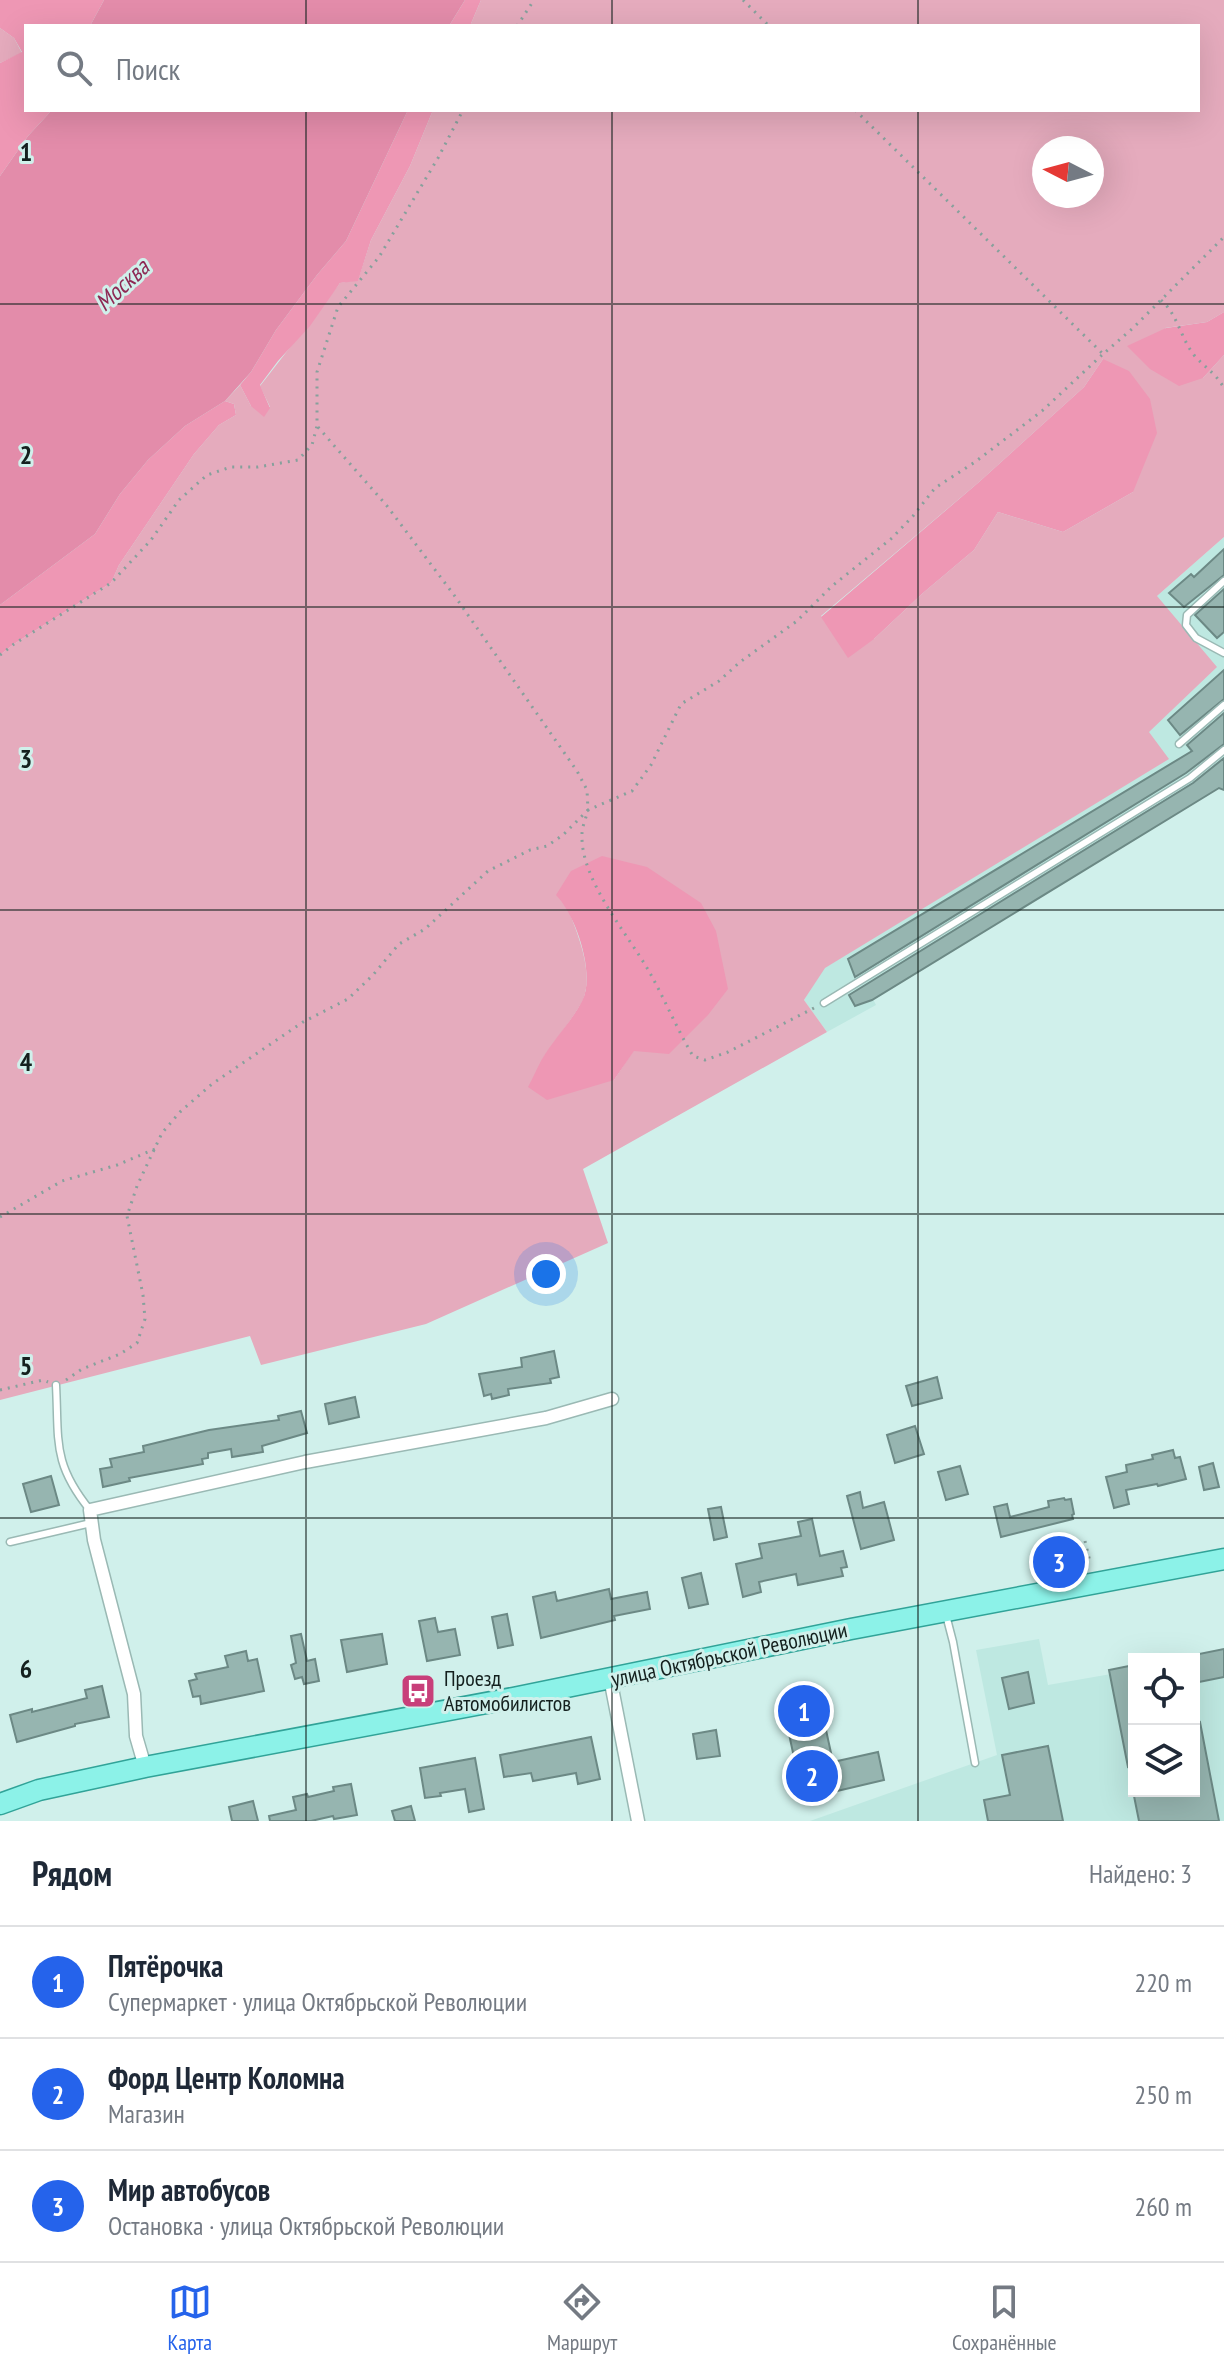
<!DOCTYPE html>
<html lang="ru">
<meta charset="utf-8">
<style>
:root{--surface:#fff;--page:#f6f6f7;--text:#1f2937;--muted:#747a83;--line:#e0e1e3;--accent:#2563eb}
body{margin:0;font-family:"PT Sans Narrow",sans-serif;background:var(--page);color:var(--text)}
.controls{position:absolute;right:24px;bottom:24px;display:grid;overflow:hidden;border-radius:0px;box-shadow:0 8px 32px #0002}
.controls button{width:72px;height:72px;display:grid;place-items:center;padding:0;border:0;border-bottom:2px solid var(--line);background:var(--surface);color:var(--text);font:40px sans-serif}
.compass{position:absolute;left:1032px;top:136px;width:72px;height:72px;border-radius:50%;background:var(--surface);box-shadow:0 8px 32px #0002;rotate:276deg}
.you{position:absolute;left:546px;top:1274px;width:28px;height:28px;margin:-20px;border:6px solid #fff;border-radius:50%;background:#1a73e8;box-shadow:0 0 0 12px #1a73e833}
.badge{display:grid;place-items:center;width:52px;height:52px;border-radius:50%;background:var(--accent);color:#fff;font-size:26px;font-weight:700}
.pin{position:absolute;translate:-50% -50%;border:4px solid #fff;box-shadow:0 2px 8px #0006}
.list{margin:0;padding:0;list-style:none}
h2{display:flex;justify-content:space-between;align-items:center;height:104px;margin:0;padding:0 32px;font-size:34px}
h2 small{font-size:26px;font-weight:400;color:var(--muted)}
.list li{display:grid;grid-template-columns:52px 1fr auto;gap:24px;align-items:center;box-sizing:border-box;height:112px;padding:0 32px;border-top:2px solid var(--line)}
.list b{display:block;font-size:30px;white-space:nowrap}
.list p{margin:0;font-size:26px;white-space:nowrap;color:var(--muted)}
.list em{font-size:26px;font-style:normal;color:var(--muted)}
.icon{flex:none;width:44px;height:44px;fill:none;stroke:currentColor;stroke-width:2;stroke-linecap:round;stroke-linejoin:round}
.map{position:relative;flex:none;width:1224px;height:1821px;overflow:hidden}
.search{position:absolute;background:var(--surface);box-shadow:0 8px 32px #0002;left:24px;right:24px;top:24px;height:88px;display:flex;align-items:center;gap:20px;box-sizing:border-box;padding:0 28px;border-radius:0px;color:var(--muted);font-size:30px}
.sheet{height:440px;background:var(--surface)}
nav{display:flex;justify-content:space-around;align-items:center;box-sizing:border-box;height:112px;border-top:2px solid var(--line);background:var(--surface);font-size:22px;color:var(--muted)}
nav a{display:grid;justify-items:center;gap:4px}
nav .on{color:var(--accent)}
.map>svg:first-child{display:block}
.built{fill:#bee8e1}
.green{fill:#e5abbd;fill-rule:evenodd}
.forest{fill:#ee97b4}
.water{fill:#e38caa}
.building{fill:#96b5b0;stroke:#6c8985;stroke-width:2}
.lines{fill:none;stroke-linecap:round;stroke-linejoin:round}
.service-casing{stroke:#9ab9b4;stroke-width:9}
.minor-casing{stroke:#9ab9b4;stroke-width:15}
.primary-casing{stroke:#31a398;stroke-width:23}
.path{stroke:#87a09c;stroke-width:3;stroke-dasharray:2 6;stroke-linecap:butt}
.service{stroke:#fff;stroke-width:6}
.minor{stroke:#fff;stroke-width:12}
.primary{stroke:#8cf2e8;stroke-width:20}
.grid{fill:none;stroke:#14201e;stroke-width:2;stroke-opacity:0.55}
.labels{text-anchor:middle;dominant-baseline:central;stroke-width:6;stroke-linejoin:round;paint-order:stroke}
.street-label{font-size:22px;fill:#14201e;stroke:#d0f0eb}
.poi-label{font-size:22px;fill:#14201e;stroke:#d0f0eb;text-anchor:start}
.water-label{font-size:24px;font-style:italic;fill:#8e2954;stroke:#d0f0eb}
.grid-label{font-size:26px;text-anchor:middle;font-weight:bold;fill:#14201e;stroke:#d0f0eb;stroke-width:6;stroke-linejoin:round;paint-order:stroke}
</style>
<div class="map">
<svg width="1224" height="1821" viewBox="0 0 1224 1821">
<rect width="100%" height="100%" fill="#d0f0eb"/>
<g class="built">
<path d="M1224 537V790L1219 788 873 999 876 1005 827 1032 804 1000 824 968 1168 759 1148 732 1157 596Z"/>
<path d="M1039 1639 1048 1685 1134 1670V1791H1194V1659L1224 1654V1821H810L997 1755 976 1650Z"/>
</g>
<g class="green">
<path d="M481 0H1224V312L1207 322 1165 328 1203 378 1224 355V537L1157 596 1217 667 1149 732 1169 759 825 968 804 1000 827 1032 583 1169 608 1243 426 1324 261 1365 250 1336 0 1400V655L14 644 111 583 119 565 194 454 219 425 236 415 234 404 225 401 240 385 251 406 270 407 260 386 340 283 358 280 371 240 410 166 433 110H1198V26H470ZM1044 148H1092V196H1044ZM1103 359 1133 492 1063 532 998 512 974 550 923 593 874 639 828 626 821 616 979 482 1084 387ZM567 906 634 1050 614 1080 542 1060C551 1045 579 1011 584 997 593 968 577 933 567 906Z"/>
<path d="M0 28 14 38 22 53 0 63Z"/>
</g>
<g class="forest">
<path d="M0 0H104L90 26H26V110H52L28 136 0 176V63L22 52 14 38 0 28Z"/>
<path d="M465 0H481L470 26H449Z"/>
<path d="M408 110H433L410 166 371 240 358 281 340 283 310 326 278 361 260 385 270 408 264 417 251 406 240 385 251 372 276 330 317 275 346 241Z"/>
<path d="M1224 312V355L1203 378 1179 386 1150 369 1127 346 1166 328 1207 322Z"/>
<path d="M1103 359 1129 371 1150 399 1157 433 1133 492 1063 532 998 512 974 550 923 593 874 639 848 658 821 617 979 482 1084 387Z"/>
<path d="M225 401 234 404 236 415 219 425 194 454 119 565 111 583 14 644 0 655V605L95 534 120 494 148 460 185 426Z"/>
<path d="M602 856 647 867 701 903 716 931 728 989 708 1015 669 1054 634 1051 614 1080 547 1100 528 1087C533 1078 537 1068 542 1059 554 1039 571 1022 582 1001 596 975 576 915 556 895L571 871Z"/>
</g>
<g class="water">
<path d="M104 0H465L449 26H90Z"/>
<path d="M52 110H408L346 241 317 275 276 330 251 372 225 401 185 426 148 460 120 494 95 534 0 605V176L28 136Z"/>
</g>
<g class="building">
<path d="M1224 549V575L1184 607 1169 593 1191 574 1194 577Z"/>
<path d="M1224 589V632L1217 638 1195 615Z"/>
<path d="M1224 670V699L1180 735 1168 720Z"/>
<path d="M1224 713V744L1186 773 855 977 848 959 1192 751 1187 745Z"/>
<path d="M1224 758V790L1219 788 872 1000 855 1006 849 995 1193 783Z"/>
<path d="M554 1351 559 1377 550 1379 551 1383 508 1389 509 1395 492 1399 491 1394 484 1396 479 1374 522 1367 521 1358Z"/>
<path d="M937 1377 942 1398 912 1406 906 1386Z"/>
<path d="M355 1397 359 1417 329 1424 325 1404Z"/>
<path d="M301 1411 307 1433 262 1446 263 1452 232 1457 231 1449 208 1453V1458L202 1459 203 1464 129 1478 130 1481 103 1487 100 1469 112 1467 110 1459 144 1452 143 1446 209 1430 279 1420 278 1416Z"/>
<path d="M915 1426 924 1454 895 1463 887 1435Z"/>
<path d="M1173 1450 1175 1458 1180 1457 1186 1479 1158 1486 1157 1484 1126 1490 1129 1504 1114 1508 1106 1477 1127 1472 1126 1465 1153 1459 1152 1455Z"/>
<path d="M1213 1463 1219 1487 1204 1490 1199 1467Z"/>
<path d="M960 1466 968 1494 946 1500 938 1472Z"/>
<path d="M51 1476 59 1505 31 1512 23 1484Z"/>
<path d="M860 1492 863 1508 884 1502 894 1540 861 1549 847 1496Z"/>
<path d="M1064 1498 1065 1500 1071 1499 1074 1514 1072 1515 1073 1519 1001 1537 994 1507 1007 1504 1010 1517 1049 1507 1048 1501Z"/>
<path d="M721 1507 727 1537 714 1540 708 1509Z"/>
<path d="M812 1519 820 1556 843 1551 847 1567 841 1568 843 1576 798 1585 796 1574 759 1582 761 1592 743 1597 736 1564 762 1558 759 1544 801 1536 798 1522Z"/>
<path d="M701 1573 708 1604 689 1608 682 1578Z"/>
<path d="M609 1589 611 1599 647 1592 650 1609 614 1616 615 1620 541 1638 533 1597 555 1592 557 1601Z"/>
<path d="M507 1614 513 1645 498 1648 492 1617Z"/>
<path d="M435 1618 438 1632 455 1629 460 1655 427 1661 419 1621Z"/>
<path d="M301 1634 307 1661 315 1659 319 1681 304 1684 302 1677 295 1679 291 1665 296 1663 291 1636Z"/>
<path d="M382 1634 387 1664 347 1672 341 1640Z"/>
<path d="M1224 1649V1677L1194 1683V1655Z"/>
<path d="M246 1651 248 1661 257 1659 264 1691 201 1704 200 1696 193 1697 189 1681 197 1679 195 1674 228 1667 225 1656Z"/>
<path d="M1134 1665V1766L1128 1767 1109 1670Z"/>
<path d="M1028 1672 1034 1703 1009 1709 1002 1678Z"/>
<path d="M102 1686 109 1717 75 1724V1726L17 1742 10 1715 32 1709V1712L87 1698 85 1690Z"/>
<path d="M817 1689 833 1762 878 1752 884 1780 803 1799 781 1697Z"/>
<path d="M1200 1722 1219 1821H1139L1133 1791H1194V1723Z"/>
<path d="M716 1730 720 1756 697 1759 693 1734Z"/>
<path d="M591 1737 600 1779 578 1784 576 1773 533 1781 531 1773 504 1777 500 1755Z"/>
<path d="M1048 1746 1063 1821H988L984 1800 1010 1795 1002 1755Z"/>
<path d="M475 1758 484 1809 469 1812 465 1789 440 1793 441 1796 425 1798 420 1768Z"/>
<path d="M351 1784 357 1815 334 1819 333 1816 311 1821H270L269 1816 296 1810 293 1797 307 1794 308 1797 334 1791 333 1787Z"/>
<path d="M253 1801 258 1821H232L229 1807Z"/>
<path d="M411 1806 415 1821H395L392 1811Z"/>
</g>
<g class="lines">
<defs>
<g id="service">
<path d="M1224 581 1187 615 1186 625 1196 638 1224 653"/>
<path d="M1179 744 1224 705"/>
<path d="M824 1003 1190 778 1224 750"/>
<path d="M56 1385C59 1441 52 1463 90 1510"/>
<path d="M10 1542 91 1523"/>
<path d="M946 1615 953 1642 975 1763"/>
</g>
<g id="minor">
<path d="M610 1678 638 1821"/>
<path d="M145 1767 136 1736 134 1694 94 1540 90 1510 305 1462 546 1418 612 1399"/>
</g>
<path id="primary" d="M0 1804 39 1790 145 1767 513 1698 851 1629 1224 1559"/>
</defs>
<use href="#service" class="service-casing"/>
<use href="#minor" class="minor-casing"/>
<use href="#primary" class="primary-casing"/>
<g class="path">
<path d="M743 0 769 26"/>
<path d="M517 26 534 0"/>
<path d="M855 110 1103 354 1133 328 1224 237"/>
<path d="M1161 300C1178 315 1180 337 1194 355 1205 368 1214 371 1224 388"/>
<path d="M0 655 14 644 111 583 151 540 179 500 207 475 231 467H258L298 460 312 445 317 426V372L338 307 379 257 438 158 463 110"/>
<path d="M814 1008 728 1052 705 1060 693 1056C677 1029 665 1000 650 973 628 934 580 880 582 834 582 827 586 818 588 810L632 791 651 765 681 704 719 681 740 662 797 621 832 586 892 538 913 516 935 488 975 462 1042 411 1103 354"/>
<path d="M0 1217 62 1181 117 1165 155 1149"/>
<path d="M66 1380 82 1369 120 1354 137 1343 145 1319 143 1295 127 1216 137 1186 162 1133 180 1112 212 1084 303 1022 348 999 373 975 399 944 425 929 488 871 530 850 547 846 563 835 588 810 587 790 577 771 454 595 387 506 317 426"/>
<path d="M0 1390 43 1380 48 1382"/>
<path d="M1085 1541 1090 1562"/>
</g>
<use href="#service" class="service"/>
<use href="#minor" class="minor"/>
<use href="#primary" class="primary"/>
</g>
<path class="grid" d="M306 0V26M612 0V26M918 0V26M306 110V1821M612 110V1821M918 110V1821M0 304H1224M0 607H1224M0 910H1224M0 1214H1224M0 1518H1224"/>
<defs>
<symbol id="bus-square" viewBox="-11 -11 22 22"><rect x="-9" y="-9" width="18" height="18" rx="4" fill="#c83f7a" stroke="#d0f0eb"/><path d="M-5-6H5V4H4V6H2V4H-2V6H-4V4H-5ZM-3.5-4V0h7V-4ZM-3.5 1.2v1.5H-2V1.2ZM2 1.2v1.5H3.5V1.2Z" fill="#fff"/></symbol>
</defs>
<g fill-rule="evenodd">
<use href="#bus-square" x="398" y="1671" width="40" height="40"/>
</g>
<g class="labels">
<g class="street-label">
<text transform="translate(729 1654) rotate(-12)">улица Октябрьской Революции</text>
</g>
<g class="poi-label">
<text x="444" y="1678">Проезд<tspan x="444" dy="25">Автомобилистов</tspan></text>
</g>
<g class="water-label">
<text transform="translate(122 285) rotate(-43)">Москва</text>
</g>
</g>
<g class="grid-label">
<text x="26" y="161">1</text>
<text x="26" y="464">2</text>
<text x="26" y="768">3</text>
<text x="26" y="1071">4</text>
<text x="26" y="1375">5</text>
<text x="26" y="1678">6</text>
</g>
</svg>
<div class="controls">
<button><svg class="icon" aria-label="locate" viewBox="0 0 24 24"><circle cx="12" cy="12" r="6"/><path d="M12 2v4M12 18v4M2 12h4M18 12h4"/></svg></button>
<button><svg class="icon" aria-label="layers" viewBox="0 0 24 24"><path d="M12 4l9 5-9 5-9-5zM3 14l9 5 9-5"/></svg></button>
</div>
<svg class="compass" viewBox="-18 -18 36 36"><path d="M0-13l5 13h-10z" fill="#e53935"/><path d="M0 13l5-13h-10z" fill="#747a83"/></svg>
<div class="you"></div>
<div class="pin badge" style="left:804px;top:1711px">1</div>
<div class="pin badge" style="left:812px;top:1776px">2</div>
<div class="pin badge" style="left:1059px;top:1562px">3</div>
<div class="search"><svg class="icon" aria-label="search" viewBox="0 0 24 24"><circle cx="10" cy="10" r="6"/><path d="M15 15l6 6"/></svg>Поиск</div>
</div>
<section class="sheet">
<h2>Рядом<small>Найдено: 3</small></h2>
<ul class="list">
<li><span class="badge">1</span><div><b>Пятёрочка</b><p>Супермаркет · улица Октябрьской Революции</p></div><em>220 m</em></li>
<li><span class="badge">2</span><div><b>Форд Центр Коломна</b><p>Магазин</p></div><em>250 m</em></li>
<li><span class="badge">3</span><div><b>Мир автобусов</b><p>Остановка · улица Октябрьской Революции</p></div><em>260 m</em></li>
</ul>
</section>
<nav>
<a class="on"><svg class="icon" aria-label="map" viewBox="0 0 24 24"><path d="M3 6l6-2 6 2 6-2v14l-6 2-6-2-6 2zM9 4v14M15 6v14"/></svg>Карта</a>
<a><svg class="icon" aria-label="directions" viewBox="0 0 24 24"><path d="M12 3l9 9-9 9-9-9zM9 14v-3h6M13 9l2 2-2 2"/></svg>Маршрут</a>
<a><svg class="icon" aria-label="saved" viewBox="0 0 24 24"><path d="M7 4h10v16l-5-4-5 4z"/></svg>Сохранённые</a>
</nav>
